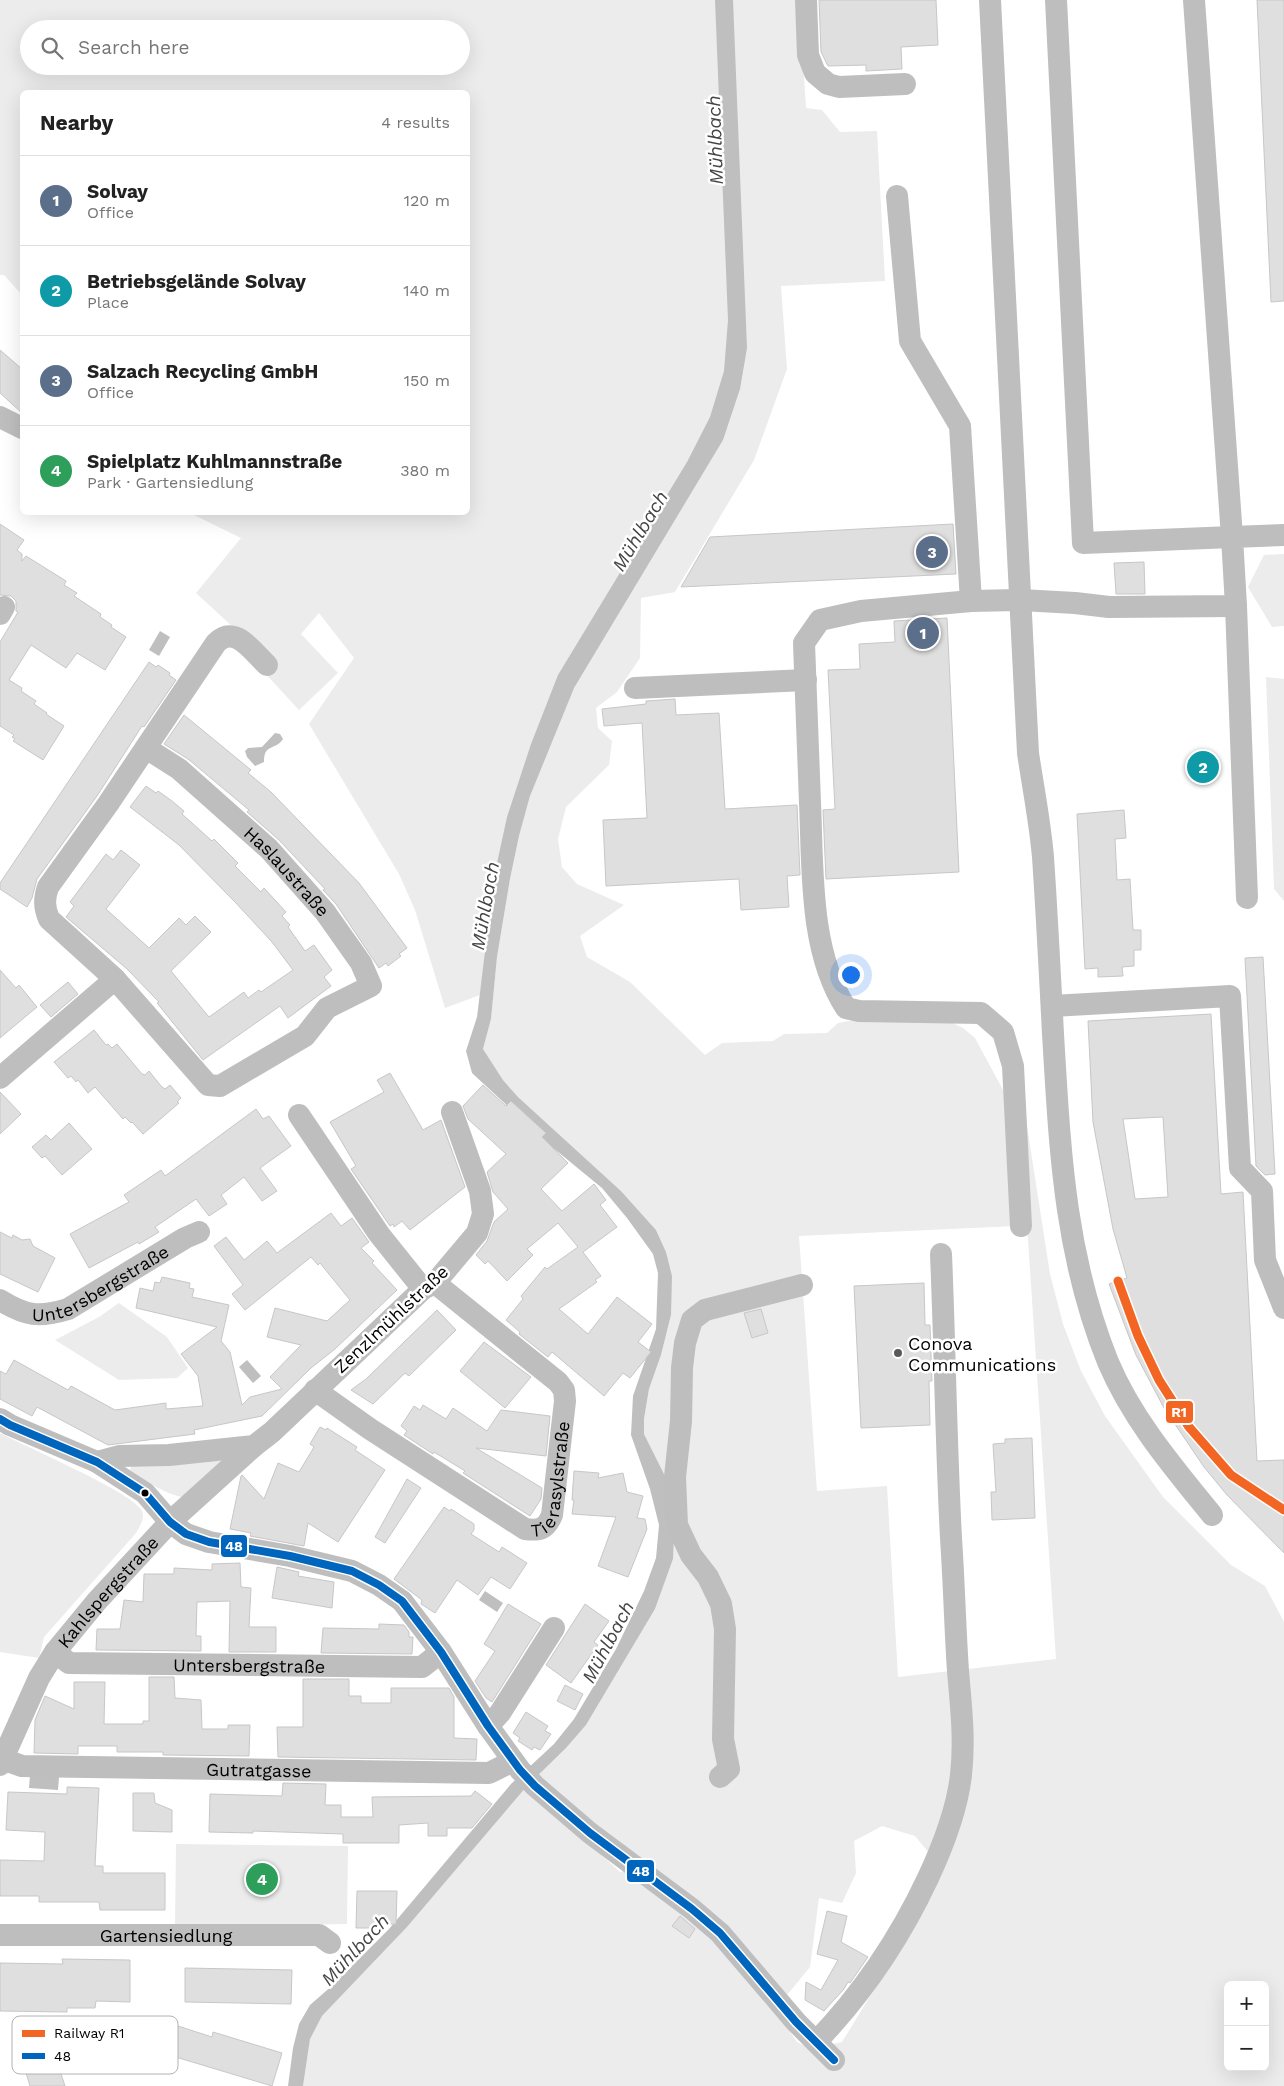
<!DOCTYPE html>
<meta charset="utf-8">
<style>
:root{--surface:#fff;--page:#f6f6f6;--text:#222;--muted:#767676;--line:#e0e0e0;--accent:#d93025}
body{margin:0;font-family:"Work Sans",sans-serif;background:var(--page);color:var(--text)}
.controls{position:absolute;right:15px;bottom:15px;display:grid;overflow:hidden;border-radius:8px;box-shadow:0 5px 20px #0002}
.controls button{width:45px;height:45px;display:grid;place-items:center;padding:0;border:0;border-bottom:1px solid var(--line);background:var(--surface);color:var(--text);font:25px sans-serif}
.you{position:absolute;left:850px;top:974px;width:18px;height:18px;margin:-12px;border:4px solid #fff;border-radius:50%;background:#1a73e8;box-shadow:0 0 0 8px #1a73e833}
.badge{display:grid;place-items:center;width:32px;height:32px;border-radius:50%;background:var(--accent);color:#fff;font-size:16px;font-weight:700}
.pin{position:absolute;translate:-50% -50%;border:2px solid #fff;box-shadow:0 1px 5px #0006}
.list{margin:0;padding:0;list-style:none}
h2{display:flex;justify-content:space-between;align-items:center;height:65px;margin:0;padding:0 20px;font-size:21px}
h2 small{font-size:16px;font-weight:400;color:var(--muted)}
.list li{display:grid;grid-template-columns:32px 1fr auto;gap:15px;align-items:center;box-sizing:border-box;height:90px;padding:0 20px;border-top:1px solid var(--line)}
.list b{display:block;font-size:19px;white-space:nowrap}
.list p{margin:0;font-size:16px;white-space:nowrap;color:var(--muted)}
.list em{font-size:16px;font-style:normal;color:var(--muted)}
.icon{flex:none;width:28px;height:28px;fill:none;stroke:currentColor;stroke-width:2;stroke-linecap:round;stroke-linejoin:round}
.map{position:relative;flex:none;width:1284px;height:2086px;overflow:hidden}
.search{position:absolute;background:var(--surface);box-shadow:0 5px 20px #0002;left:20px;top:20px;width:450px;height:55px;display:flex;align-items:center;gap:12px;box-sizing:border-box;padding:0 18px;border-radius:28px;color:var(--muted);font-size:19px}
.panel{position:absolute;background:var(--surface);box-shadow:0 5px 20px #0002;left:20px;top:90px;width:450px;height:425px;border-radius:8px}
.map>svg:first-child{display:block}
.green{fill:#ececec;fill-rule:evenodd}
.water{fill:#bfbfbf}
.building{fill:#dfdfdf;stroke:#c7c7c7;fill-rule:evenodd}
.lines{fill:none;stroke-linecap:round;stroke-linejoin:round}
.minor{stroke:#bebebe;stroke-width:22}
.bus-1-casing{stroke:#fff;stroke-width:11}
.bus-1{stroke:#0065bd;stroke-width:8}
.rail-1-casing{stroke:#fff;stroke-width:12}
.rail-1{stroke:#f26522;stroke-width:9}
.poi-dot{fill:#595959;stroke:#fff;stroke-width:2}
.bus-dot{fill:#000;stroke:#fff;stroke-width:2}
.labels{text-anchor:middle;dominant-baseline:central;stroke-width:5;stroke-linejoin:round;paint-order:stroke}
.street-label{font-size:18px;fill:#000;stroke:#fff}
.poi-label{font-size:18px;fill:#000;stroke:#fff;text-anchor:start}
.water-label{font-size:19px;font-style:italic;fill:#444;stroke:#fff}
.key{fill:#fff;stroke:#b2b2b2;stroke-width:1}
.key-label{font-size:14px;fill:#000}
.line-badge{stroke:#fff;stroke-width:2}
.badge-label{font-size:14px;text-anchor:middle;font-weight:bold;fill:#fff}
</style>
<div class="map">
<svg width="1284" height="2086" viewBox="0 0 1284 2086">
<rect width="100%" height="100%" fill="#fff"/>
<g class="green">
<path d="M0 0H799L806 108 822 110 840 132 877 131 885 281 781 286 787 369 754 460 675 592 641 598 640 658 617 692 596 708 598 728 612 741 609 765 566 807 558 839 562 867 577 884 624 905 580 936 587 957 630 982 705 1055 722 1043 773 1041 784 1034 827 1033 838 1023 860 1019 947 1020 963 1028 975 1038 1010 1103 1015 1226 799 1236 817 1491 887 1486 898 1677 1056 1659 1027 1225 1022 1094 1050 1274 1063 1324 1081 1371 1105 1416 1163 1497 1231 1565 1265 1586 1284 1622V2086H303L310 2038 322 2016 407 1927 527 1786 620 1872 629 1870 707 1935 774 2008 797 2042 811 2049 842 2042 891 1962 938 1864 915 1836 882 1826 854 1841 856 1873 842 1903 819 1898 810 1967 787 1995 536 1777 566 1748 586 1725 655 1609 673 1559 667 1480 644 1434V1419L649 1389 661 1355 671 1315 666 1252 656 1230 621 1191 518 1097 503 1080 483 1049 491 1019 497 957 510 879 519 836 530 796 494 877 480 995 445 1008 415 910 399 874 309 724 354 658 319 613 301 634 338 673 299 710 262 670 270 661 196 593 241 538 194 515 193 513 468 512V92H22V295L4 275H0ZM29 29H461V66H29ZM1228 1985H1265V2067H1228Z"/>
<path d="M1284 554V626L1272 627 1248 587 1264 555Z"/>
<path d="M1266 677 1284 679V901L1274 889Z"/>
<path d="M119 1303 167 1337 188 1368 177 1378 119 1380 55 1340 99 1317Z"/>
<path d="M0 1433C22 1445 136 1494 142 1511 145 1519 140 1526 136 1533L44 1637 39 1658 0 1652Z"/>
<path d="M227 1460 186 1498C165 1494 146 1482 130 1470L132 1465Z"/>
<path d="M176 1844 348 1846 347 1924 175 1927Z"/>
</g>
<g class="water">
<path d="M715 0H733L747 348 740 389 723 440 574 688 530 796 519 836 510 879 497 957 491 1019 483 1049 503 1080 518 1097 621 1191 656 1230 666 1252 672 1276 671 1315 661 1355 649 1389 644 1419V1434L667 1480 675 1513 673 1559 655 1609 586 1725 566 1748 527 1786 407 1927 322 2016 310 2039 303 2086H288L293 2048 299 2024 310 2005 334 1984 389 1929 511 1784 554 1744 574 1719 616 1649 644 1591 656 1558 659 1525 650 1489 631 1435 633 1396 656 1329 658 1273 653 1254 627 1218 602 1188 552 1147 472 1073 466 1051 477 1017 494 877 507 817 531 744 558 675 687 462 710 417 724 371 728 320Z"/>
<path d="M160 631 170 637 159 656 149 650Z"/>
<path d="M275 733 280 734 283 739C275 751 264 743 264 762L255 766 247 757 245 751 248 748 262 747Z"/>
<path d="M247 1360 261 1376 253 1383 239 1367Z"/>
<path d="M485 1591 503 1603 497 1612 479 1600Z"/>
<path d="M30 1775 59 1777 58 1790 29 1788Z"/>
</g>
<g class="building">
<path d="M819 0H936L938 45 901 47 902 69 866 71V65L828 66 821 52Z"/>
<path d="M1257 0H1284V301L1271 302Z"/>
<path d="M0 350 22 369V413L0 393Z"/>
<path d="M0 524 24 540 17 550 22 554V561L26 556 66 581 64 585 77 593 74 596 101 614 100 617 112 625 111 627 126 637 105 670 77 653 66 668 31 645 9 680 22 688 21 691 36 701 34 704 47 713 46 714 64 726 43 760 13 741 15 739 12 737 14 735 0 726V642L18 612 16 611V601L11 596 0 595Z"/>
<path d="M953 524 956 574 681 587 710 537Z"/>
<path d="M1144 562 1145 594H1116L1114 563Z"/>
<path d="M947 618 959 872 826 879 823 810 835 809 828 670 860 669 859 644 895 642 894 621Z"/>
<path d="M149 662 156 667 158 665 170 673 169 675 176 680 144 727 142 726 97 796 37 879 32 898 27 907 0 889V883Z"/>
<path d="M675 699 676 715 719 713 725 809 797 805 800 875 787 876 789 907 741 910 739 879 606 886 603 820 647 818 642 723 604 726 602 709 646 704V701Z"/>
<path d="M184 715 251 770 248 773 271 792 359 883 407 948 399 954 401 956 388 966 386 963 379 968 336 904 323 890 325 889 279 840 247 812 249 810 188 759 164 744Z"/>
<path d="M146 786 156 793 158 791 172 801 184 811 182 814 212 841 214 839 238 863 235 866 261 892 264 888 286 912 282 916 290 925 288 927 305 951 314 945 332 970 324 977 331 986 288 1018 280 1006 203 1060 157 1003 159 1002 127 969 66 917 74 906 70 902 106 854 113 860 121 850 140 865 106 909 149 948 179 918 186 925 195 916 211 932 171 971 209 1017 244 992 248 998 259 990 261 992 293 970 272 942 234 901 179 845 130 807Z"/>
<path d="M1124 810 1126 838 1115 839 1117 880 1130 879 1133 930H1141V950H1134V966L1122 967 1123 976 1098 977V968L1085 969 1077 814Z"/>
<path d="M1263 957 1275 1174 1265 1175 1256 1166 1245 958Z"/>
<path d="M0 970 16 988 19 985 37 1007 0 1038Z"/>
<path d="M68 982 78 994 51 1017 40 1005Z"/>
<path d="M1211 1014 1221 1194 1243 1192 1257 1461 1284 1460V1553L1227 1495 1204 1467 1164 1408 1136 1355 1109 1284 1127 1278 1113 1229 1093 1122 1088 1021ZM1163 1117 1168 1197 1135 1199 1123 1119Z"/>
<path d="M94 1030 106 1045 108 1044 112 1048 117 1044 142 1074 145 1075 149 1071 161 1086 165 1089 170 1085 181 1098 177 1102 179 1103 143 1134 132 1122 131 1123 125 1117 123 1119 95 1087 88 1093 78 1080 76 1082 71 1076 68 1078 54 1062Z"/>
<path d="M390 1073 423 1130 441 1120 465 1187 410 1230 402 1221 394 1227 393 1224 390 1226 351 1169 356 1166 330 1122 384 1092 377 1080Z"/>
<path d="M483 1085 506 1106 511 1101 546 1133 542 1137 568 1163 541 1189 562 1211 594 1184 606 1200 600 1205 617 1227 583 1252 601 1276 595 1280 597 1282 559 1309 588 1334 617 1297 652 1324 638 1342 651 1352 630 1378 623 1373 604 1396 552 1352 548 1357 519 1334 520 1332 506 1320 523 1299 521 1296 545 1267 547 1269 578 1247 558 1223 527 1249 533 1255 507 1281 488 1261 485 1264 476 1255 487 1241 494 1222 508 1209 493 1192 487 1172 506 1154 468 1119 463 1106Z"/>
<path d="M0 1092 21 1114 0 1134Z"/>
<path d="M256 1109 263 1119 269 1116 291 1146 260 1168 277 1191 262 1201 244 1177 221 1195 227 1204 209 1216 196 1199 155 1227 159 1232 139 1244 138 1242 89 1268 70 1234 129 1202 124 1195 161 1170 165 1176Z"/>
<path d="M69 1123 92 1149 62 1175 45 1156 42 1158 32 1147 46 1135 51 1140Z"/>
<path d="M331 1213 341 1226 352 1218 369 1242 361 1248 374 1261 372 1263 397 1290 335 1349 311 1368 262 1416 194 1430 195 1434 108 1445 37 1407 32 1416 0 1399V1371L6 1374 14 1360 68 1390 71 1386 115 1410 166 1403V1409L203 1406 198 1376 181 1354 217 1327 136 1308 140 1288 153 1291 155 1282 160 1283 162 1277 190 1283 189 1288 194 1289 192 1297 229 1305 221 1341 230 1352 242 1405 250 1397 282 1389 270 1377 301 1345 267 1337 275 1308 327 1321 350 1300 320 1263 318 1265 311 1257 245 1310 232 1294 243 1285 214 1246 226 1237 244 1260 267 1241 277 1253Z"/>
<path d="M0 1232 12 1238 13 1235 22 1240 30 1239 33 1246 55 1258 38 1292 0 1274Z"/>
<path d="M924 1283 925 1325H930L932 1381H929L930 1425 861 1428 854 1286Z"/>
<path d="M761 1309 768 1333 752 1338 744 1313Z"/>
<path d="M437 1310 456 1330 409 1376 405 1373 373 1404 351 1390 366 1379Z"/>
<path d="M484 1342 531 1377 505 1408 460 1371Z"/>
<path d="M423 1405 446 1419 453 1408 487 1431 501 1410 550 1416 546 1456 476 1448 542 1488 541 1499 530 1516 463 1473 465 1471 434 1452 433 1454 404 1435 407 1431 401 1426 414 1406 420 1410Z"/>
<path d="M320 1427 326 1430 327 1428 357 1447 355 1450 385 1470 338 1542 308 1523 304 1546 250 1536 251 1533 230 1529 241 1476 242 1475 264 1499 278 1463 299 1472 314 1447 310 1444Z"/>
<path d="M1032 1438 1035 1518 992 1520 991 1492H996L993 1444 1005 1443V1439Z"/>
<path d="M574 1471 599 1473 598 1478 623 1473 627 1492 643 1496 637 1518 645 1519 647 1529 628 1577 598 1566 616 1517 572 1514 574 1500H572Z"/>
<path d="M407 1479 421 1488 385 1543 375 1537Z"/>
<path d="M444 1507 450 1511 451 1509 474 1524V1530L471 1534 499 1552 502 1547 527 1563 510 1589 491 1577 478 1595 457 1580 435 1613 421 1604 422 1600 394 1579Z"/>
<path d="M240 1563 241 1587 251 1588 249 1627H276V1652H229L230 1601 197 1602 196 1636H201V1651L96 1650 97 1629H120L124 1600 143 1602 144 1574H174V1568L212 1570V1564Z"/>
<path d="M277 1567 299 1572 298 1576 334 1582 332 1608 272 1598Z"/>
<path d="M508 1604 541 1624 492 1702 486 1698 475 1681 495 1651 484 1644Z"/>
<path d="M585 1604 609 1621 594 1642 598 1645 571 1683 546 1665Z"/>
<path d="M379 1624 404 1625 409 1632V1637H413L412 1654 321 1653 323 1628 379 1629Z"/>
<path d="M149 1677H174L175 1698 201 1700 202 1729H228V1725H250L249 1756 163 1755V1752H117V1746H78V1754L34 1753 35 1720 45 1696 74 1709V1682H105L104 1724H143V1721H149Z"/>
<path d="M303 1679H349V1696H361V1703H391V1688H449L454 1697V1738L477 1739 476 1760 278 1757 277 1727H303Z"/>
<path d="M565 1685 583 1694 575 1710 557 1701Z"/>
<path d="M526 1712 548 1726 545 1731 551 1734 540 1750 534 1747 532 1750 518 1741 520 1738 513 1733Z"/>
<path d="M283 1783 326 1784 325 1805H341V1817H373L372 1797 471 1796 475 1791 492 1804 472 1828H447V1836H428V1823L399 1825V1843H343V1834L253 1831V1833L209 1832 210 1794 282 1796Z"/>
<path d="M67 1787 99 1788 95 1866H103V1873H165V1910H100L99 1902H39V1896H0V1860L44 1861 45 1832 6 1830 8 1792 67 1794Z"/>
<path d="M133 1793H154L155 1803 172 1810V1832L133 1831Z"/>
<path d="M357 1891H397L396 1924H377V1928H356Z"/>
<path d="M827 1911 847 1916 841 1942 868 1957 850 1983 848 1982 844 1989 824 2011 805 2000 806 1982 821 1990 838 1960 817 1954Z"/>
<path d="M680 1916 695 1929 689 1938 672 1926Z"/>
<path d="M62 1959 130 1960V2002L96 2001 95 2008H67V2012L0 2011V1963L63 1964Z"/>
<path d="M185 1968 292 1970 291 2004 185 2002Z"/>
<path d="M178 2026 212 2037 213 2032 282 2053 272 2086 169 2055Z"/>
<path d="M51 2043 65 2086H30L20 2053Z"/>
</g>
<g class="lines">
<g class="minor">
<path d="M806 0 808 55 815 73 828 84 839 87 905 84"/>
<path d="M990 0 1028 753C1033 787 1040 822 1043 857 1047 916 1050 975 1053 1034 1060 1149 1064 1253 1108 1362 1132 1419 1173 1467 1212 1515"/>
<path d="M1056 0 1083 543 1232 537 1194 0"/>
<path d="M897 196 910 341 960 426 971 601"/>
<path d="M0 417 22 428"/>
<path d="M1236 606 1247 898"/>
<path d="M0 614 4 607"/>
<path d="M635 688 806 680"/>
<path id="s1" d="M146 748 179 769 269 849 325 912 361 963 371 986 327 1008 305 1036 220 1086 208 1085 115 979 49 919C44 907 44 899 48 887L108 804 216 643C235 624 252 651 267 665"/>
<path d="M1052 1006 1230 996 1240 1168 1262 1191 1265 1260 1284 1308"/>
<path d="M0 1078 115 979"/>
<path d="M299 1115 379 1234 423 1289"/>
<path d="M1021 1226 1013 1066 1003 1032 981 1013 859 1011 846 1008C809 951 813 869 810 803 808 750 806 697 804 643L820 620 861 611 971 601 1021 600 1075 603 1109 607 1236 606 1232 537 1284 535"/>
<path id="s2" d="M0 1300C26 1316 39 1318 68 1309L185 1238 199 1232"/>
<path id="s3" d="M315 1390 370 1429 525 1529C540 1531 546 1529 552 1515L565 1401 564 1390 558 1382 435 1283"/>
<path d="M0 1419 10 1425 97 1462 145 1493 170 1522 186 1534 209 1542 290 1556 352 1571 379 1585 402 1601 441 1652 488 1726 520 1770 535 1786 590 1833 692 1909 720 1933 796 2022 834 2060"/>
<path d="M97 1462 119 1456 169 1455 254 1446 272 1432 423 1289 435 1283 477 1233 483 1214 480 1191 452 1112"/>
<path id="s4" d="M55 1652 69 1663 422 1667 441 1652"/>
<path d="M488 1726 500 1713 554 1628"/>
<path id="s5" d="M2 1759 22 1766 489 1773 513 1761"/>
<path id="s6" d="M0 1765 39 1678 55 1652 97 1601 170 1522 254 1446"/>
<path d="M720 1777 729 1769 723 1739 725 1629 721 1604 708 1577 691 1555 677 1525 675 1477 681 1421 682 1368 685 1343 692 1320 705 1310 802 1285"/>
<path id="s7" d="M0 1935H319L330 1943"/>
<path d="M816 2042C864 1992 899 1940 928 1878 943 1846 957 1810 961 1775 965 1740 961 1706 958 1671 955 1626 954 1582 951 1538 946 1443 945 1349 941 1254"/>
</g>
<defs>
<path id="bus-1" d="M0 1419 10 1425 97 1462 145 1493 170 1522 186 1534 209 1542 290 1556 352 1571 379 1585 402 1601 441 1652 488 1726 520 1770 535 1786 590 1833 692 1909 720 1933 796 2022 834 2060"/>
</defs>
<use href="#bus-1" class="bus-1-casing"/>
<use href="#bus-1" class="bus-1"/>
<defs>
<path id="rail-1" d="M1118 1281 1138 1336 1159 1380 1189 1427 1231 1475 1284 1510"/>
</defs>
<use href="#rail-1" class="rail-1-casing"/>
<use href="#rail-1" class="rail-1"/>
</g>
<circle class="poi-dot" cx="898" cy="1353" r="5"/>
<circle class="bus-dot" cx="145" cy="1493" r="4.5"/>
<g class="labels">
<g class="street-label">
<text stroke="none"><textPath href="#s1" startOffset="188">Haslaustraße</textPath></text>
<text stroke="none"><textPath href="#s2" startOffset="111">Untersbergstraße</textPath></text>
<text transform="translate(391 1319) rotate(-43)">Zenzlmühlstraße</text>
<text stroke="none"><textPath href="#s3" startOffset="319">Tierasylstraße</textPath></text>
<text stroke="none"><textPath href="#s6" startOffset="206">Kahlspergstraße</textPath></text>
<text stroke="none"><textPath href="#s4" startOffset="198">Untersbergstraße</textPath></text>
<text stroke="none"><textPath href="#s5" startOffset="258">Gutratgasse</textPath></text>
<text stroke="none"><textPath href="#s7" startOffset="166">Gartensiedlung</textPath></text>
</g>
<g class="poi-label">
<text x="908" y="1343">Conova<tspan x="908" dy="21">Communications</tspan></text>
</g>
<g class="water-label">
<text transform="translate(715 140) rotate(-92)">Mühlbach</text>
<text transform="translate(640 531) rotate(-59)">Mühlbach</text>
<text transform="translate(485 906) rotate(-80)">Mühlbach</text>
<text transform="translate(608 1642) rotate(-62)">Mühlbach</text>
<text transform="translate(355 1950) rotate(-47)">Mühlbach</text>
</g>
</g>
<rect x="12" y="2016" width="166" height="58" rx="8" class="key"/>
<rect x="22" y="2030" width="23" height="7" fill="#f26522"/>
<rect x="22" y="2053" width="23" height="6" fill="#0065bd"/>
<g class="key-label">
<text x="54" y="2038">Railway R1</text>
<text x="54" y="2061">48</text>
</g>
<g class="line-badge">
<rect x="1165" y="1400" width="29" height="24" rx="5" fill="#f26522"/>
<rect x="220" y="1534" width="28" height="24" rx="5" fill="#0065bd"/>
<rect x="626" y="1859" width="29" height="24" rx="5" fill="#0065bd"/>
</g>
<g class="badge-label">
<text x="1179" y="1417">R1</text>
<text x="234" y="1551">48</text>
<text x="641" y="1876">48</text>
</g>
</svg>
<div class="controls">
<button>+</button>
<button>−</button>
</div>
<div class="you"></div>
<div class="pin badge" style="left:923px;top:633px;background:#5c6f8a">1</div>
<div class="pin badge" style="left:1203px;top:767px;background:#0f9aa8">2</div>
<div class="pin badge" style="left:932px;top:552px;background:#5c6f8a">3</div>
<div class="pin badge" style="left:262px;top:1879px;background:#2e9e5b">4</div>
<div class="search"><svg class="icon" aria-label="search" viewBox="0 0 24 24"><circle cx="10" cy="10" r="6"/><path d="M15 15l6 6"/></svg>Search here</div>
<section class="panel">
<h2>Nearby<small>4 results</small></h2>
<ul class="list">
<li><span class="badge" style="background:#5c6f8a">1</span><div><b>Solvay</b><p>Office</p></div><em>120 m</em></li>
<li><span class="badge" style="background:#0f9aa8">2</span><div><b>Betriebsgelände Solvay</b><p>Place</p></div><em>140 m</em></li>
<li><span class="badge" style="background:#5c6f8a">3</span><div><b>Salzach Recycling GmbH</b><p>Office</p></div><em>150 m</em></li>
<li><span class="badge" style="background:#2e9e5b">4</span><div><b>Spielplatz Kuhlmannstraße</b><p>Park · Gartensiedlung</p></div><em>380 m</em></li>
</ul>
</section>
</div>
